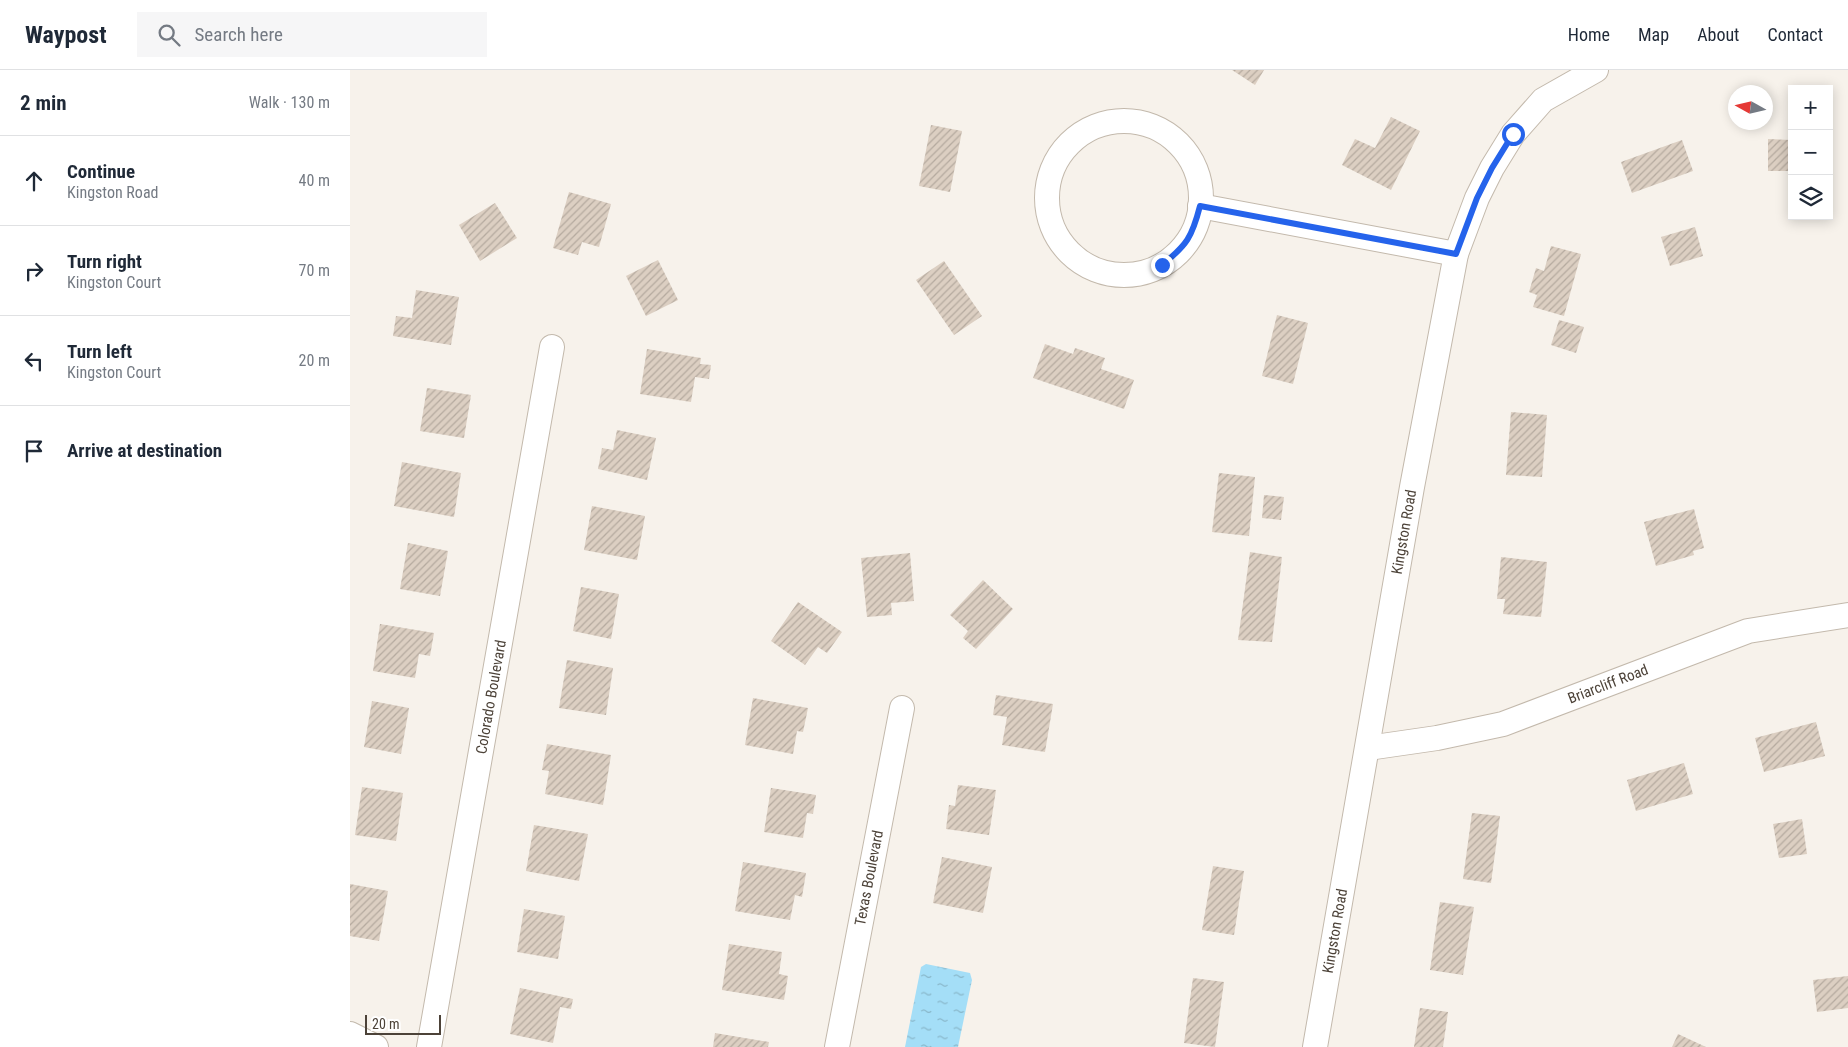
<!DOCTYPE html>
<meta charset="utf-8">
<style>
:root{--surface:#fff;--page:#f6f6f7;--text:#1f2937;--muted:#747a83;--line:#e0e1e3}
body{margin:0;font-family:"Roboto Condensed",sans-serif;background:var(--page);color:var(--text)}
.controls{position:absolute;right:15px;top:15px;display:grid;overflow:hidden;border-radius:0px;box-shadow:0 2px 12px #0003}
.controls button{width:45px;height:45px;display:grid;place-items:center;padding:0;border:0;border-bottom:1px solid var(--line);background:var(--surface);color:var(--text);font:25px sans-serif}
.compass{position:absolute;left:1378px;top:15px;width:45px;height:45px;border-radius:50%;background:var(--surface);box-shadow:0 2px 12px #0003;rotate:278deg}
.scale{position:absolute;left:15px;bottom:12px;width:76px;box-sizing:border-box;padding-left:5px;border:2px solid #4c4238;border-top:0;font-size:14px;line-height:18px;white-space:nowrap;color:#4c4238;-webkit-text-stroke:4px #fff;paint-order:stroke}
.stop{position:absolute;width:15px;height:15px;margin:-11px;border:4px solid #2563eb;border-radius:50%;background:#fff}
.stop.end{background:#2563eb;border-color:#fff;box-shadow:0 1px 5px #0008}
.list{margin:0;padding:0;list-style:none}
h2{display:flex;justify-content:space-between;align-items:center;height:65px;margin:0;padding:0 20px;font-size:21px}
h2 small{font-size:16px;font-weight:400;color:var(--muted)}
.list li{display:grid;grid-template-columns:32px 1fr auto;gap:15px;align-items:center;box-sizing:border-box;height:90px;padding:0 20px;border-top:1px solid var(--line)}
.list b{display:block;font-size:19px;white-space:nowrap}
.list p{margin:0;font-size:16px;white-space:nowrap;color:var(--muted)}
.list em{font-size:16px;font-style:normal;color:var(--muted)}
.icon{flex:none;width:28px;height:28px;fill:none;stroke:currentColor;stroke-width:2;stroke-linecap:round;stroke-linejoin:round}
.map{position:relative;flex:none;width:1498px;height:977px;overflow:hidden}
header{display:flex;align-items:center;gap:30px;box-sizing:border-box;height:70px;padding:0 25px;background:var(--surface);border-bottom:1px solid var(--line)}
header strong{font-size:24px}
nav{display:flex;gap:28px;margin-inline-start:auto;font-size:18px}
.search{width:350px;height:45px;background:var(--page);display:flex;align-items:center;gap:12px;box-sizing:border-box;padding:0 18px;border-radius:0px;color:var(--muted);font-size:19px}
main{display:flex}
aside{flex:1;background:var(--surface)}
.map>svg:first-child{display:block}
.water{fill:url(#water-ripples)}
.building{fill:url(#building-hatch)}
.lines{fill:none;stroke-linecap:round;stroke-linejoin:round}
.street-casing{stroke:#c3b9ac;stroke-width:26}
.street{stroke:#fff;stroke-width:24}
.route{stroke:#2563eb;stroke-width:6}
.labels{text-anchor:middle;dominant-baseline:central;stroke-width:4.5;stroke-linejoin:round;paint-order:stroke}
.street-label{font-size:15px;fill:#4c4238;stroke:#fff}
</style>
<header>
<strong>Waypost</strong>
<div class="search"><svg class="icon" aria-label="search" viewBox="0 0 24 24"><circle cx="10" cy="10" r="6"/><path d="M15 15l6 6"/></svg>Search here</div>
<nav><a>Home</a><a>Map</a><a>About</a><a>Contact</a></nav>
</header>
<main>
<aside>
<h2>2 min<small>Walk · 130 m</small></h2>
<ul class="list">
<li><svg class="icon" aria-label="ahead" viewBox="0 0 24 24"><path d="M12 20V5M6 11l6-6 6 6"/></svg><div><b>Continue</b><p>Kingston Road</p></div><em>40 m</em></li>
<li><svg class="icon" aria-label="right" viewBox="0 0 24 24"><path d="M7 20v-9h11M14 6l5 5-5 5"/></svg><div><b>Turn right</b><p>Kingston Court</p></div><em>70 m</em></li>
<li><svg class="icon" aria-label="left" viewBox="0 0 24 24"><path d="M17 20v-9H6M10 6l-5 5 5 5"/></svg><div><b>Turn left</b><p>Kingston Court</p></div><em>20 m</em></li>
<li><svg class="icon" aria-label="arrive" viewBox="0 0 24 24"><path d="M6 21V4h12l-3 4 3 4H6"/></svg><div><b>Arrive at destination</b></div></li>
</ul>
</aside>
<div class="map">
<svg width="1498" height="977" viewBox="0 0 1498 977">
<defs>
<pattern id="water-ripples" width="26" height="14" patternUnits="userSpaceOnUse" patternTransform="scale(1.25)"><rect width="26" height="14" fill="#a4def7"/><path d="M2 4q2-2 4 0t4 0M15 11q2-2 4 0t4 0" fill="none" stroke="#88b6c9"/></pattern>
<pattern id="building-hatch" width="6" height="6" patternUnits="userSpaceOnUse" patternTransform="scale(1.25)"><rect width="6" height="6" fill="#dccfc2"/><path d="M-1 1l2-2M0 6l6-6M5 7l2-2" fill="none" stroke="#b5aa9f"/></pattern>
</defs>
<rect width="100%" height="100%" fill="#f7f2eb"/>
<path class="water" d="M576 894 620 903 622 910 608 977H555L571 897Z"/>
<g class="building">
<path d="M882 0H914L905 15Z"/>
<path d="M1041 47 1070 61 1041 120 992 95 1005 69 1025 78Z"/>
<path d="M581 55 612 61 600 122 569 116Z"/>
<path d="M1418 69 1442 70V101H1418Z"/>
<path d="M1332 70 1343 101 1282 123 1271 92Z"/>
<path d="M219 122 261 134 249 177 232 172 228 185 203 178Z"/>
<path d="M145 133 167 168 130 191 109 155Z"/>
<path d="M1345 157 1353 186 1320 196 1311 167Z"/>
<path d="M1201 176 1231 184 1214 246 1183 237 1187 225 1179 222 1186 198 1194 201Z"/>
<path d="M308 190 328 230 296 246 276 206Z"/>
<path d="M594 191 632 246 604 265 566 210Z"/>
<path d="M66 220 109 227 101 275 43 266 46 246 62 248Z"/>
<path d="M927 245 958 253 943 314 912 306Z"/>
<path d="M1209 250 1234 257 1226 283 1201 275Z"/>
<path d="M695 274 723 284 725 278 755 288 751 299 784 310 774 339 683 308Z"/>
<path d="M297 279 351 288 350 294 361 295 359 309 345 307 341 332 290 324Z"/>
<path d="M77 318 121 325 114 368 70 361Z"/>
<path d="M1161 342 1197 345 1192 407 1156 405Z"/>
<path d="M267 360 306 368 297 410 248 399 252 378 263 380Z"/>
<path d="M52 392 111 403 104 447 44 436Z"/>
<path d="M869 403 905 407 899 466 862 462Z"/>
<path d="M914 425 934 427 931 450 912 448Z"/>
<path d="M242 436 295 446 287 490 234 480Z"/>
<path d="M1344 439 1354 478 1343 481 1344 485 1306 496 1294 452Z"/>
<path d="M58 473 98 481 90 526 50 519Z"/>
<path d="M900 482 932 487 922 572 888 570Z"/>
<path d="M560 483 564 531 541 533 542 545 517 547 511 488Z"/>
<path d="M1151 487 1197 492 1191 547 1153 544 1155 529H1147Z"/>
<path d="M633 510 663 539 626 579 613 568 618 561 600 545Z"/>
<path d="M231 517 269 524 261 569 223 561Z"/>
<path d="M448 532 492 562 477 583 468 577 455 595 421 571Z"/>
<path d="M30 554 84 563 80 586 69 584 65 608 23 601Z"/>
<path d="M217 590 263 598 256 645 209 638Z"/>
<path d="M646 625 703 634 695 682 652 675 657 647 643 645Z"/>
<path d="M403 628 458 638 453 662 447 661 443 684 395 675Z"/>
<path d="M22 631 59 638 51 684 14 677Z"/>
<path d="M1466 652 1475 686 1414 702 1405 668Z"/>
<path d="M197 674 261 685 253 735 195 724 199 701 192 700Z"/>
<path d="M1334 693 1343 724 1286 741 1277 710Z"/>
<path d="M608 715 646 720 639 765 596 759 599 735 605 736Z"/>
<path d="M12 717 53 723 46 771 5 765Z"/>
<path d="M421 718 466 725 463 744 457 743 453 768 414 762Z"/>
<path d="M1122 743 1150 746 1141 813 1113 809Z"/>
<path d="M1452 749 1457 784 1429 788 1423 754Z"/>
<path d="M184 755 238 764 229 811 176 801Z"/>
<path d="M592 787 642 797 633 843 583 833Z"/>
<path d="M393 792 456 803 452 827 445 825 440 850 385 841Z"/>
<path d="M863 796 894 801 884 865 852 860Z"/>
<path d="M0 814 38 821 29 871 0 866Z"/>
<path d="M1090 832 1124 837 1113 905 1080 900Z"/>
<path d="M174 839 215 846 208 889 167 882Z"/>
<path d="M379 874 432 882 429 904 438 906 434 930 372 920Z"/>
<path d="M1498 906V938L1467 942 1463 910Z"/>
<path d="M843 908 874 912 865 977 834 973Z"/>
<path d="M170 918 223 929 221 939 210 937 203 973 160 964Z"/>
<path d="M1070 938 1098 942 1093 977H1064Z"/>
<path d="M365 963 419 972 418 977H363Z"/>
<path d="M1328 964 1356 977H1322Z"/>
</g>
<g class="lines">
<defs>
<g id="street">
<circle cx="774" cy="128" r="77"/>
<path d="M850 136 1106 184"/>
<path d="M1018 678 1087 668 1153 654 1398 561 1498 545"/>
<path d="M0 964 26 977"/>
<path d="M79 977 202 277"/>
<path d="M487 977 552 638"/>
<path d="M965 977 1062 417 1106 184 1127 128 1142 98 1163 64 1193 30 1246 0"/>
</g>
</defs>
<use href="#street" class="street-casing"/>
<use href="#street" class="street"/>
</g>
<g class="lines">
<path class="route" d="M812 195C837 175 842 167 850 136L1106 184 1127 128 1142 98 1163 64"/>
</g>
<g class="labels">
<g class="street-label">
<text transform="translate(1054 462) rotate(-80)">Kingston Road</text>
<text transform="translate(1258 614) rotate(-21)">Briarcliff Road</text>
<text transform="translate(141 627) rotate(-80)">Colorado Boulevard</text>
<text transform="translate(519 808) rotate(-79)">Texas Boulevard</text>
<text transform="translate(985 861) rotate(-80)">Kingston Road</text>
</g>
</g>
</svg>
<div class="controls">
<button>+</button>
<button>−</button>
<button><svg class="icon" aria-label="layers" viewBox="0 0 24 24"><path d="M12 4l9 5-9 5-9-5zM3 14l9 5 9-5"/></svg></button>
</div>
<svg class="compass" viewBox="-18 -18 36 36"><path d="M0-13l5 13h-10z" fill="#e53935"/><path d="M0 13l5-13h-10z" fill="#747a83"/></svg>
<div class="scale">20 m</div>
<div class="stop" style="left:1163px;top:64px"></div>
<div class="stop end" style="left:812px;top:195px"></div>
</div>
</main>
